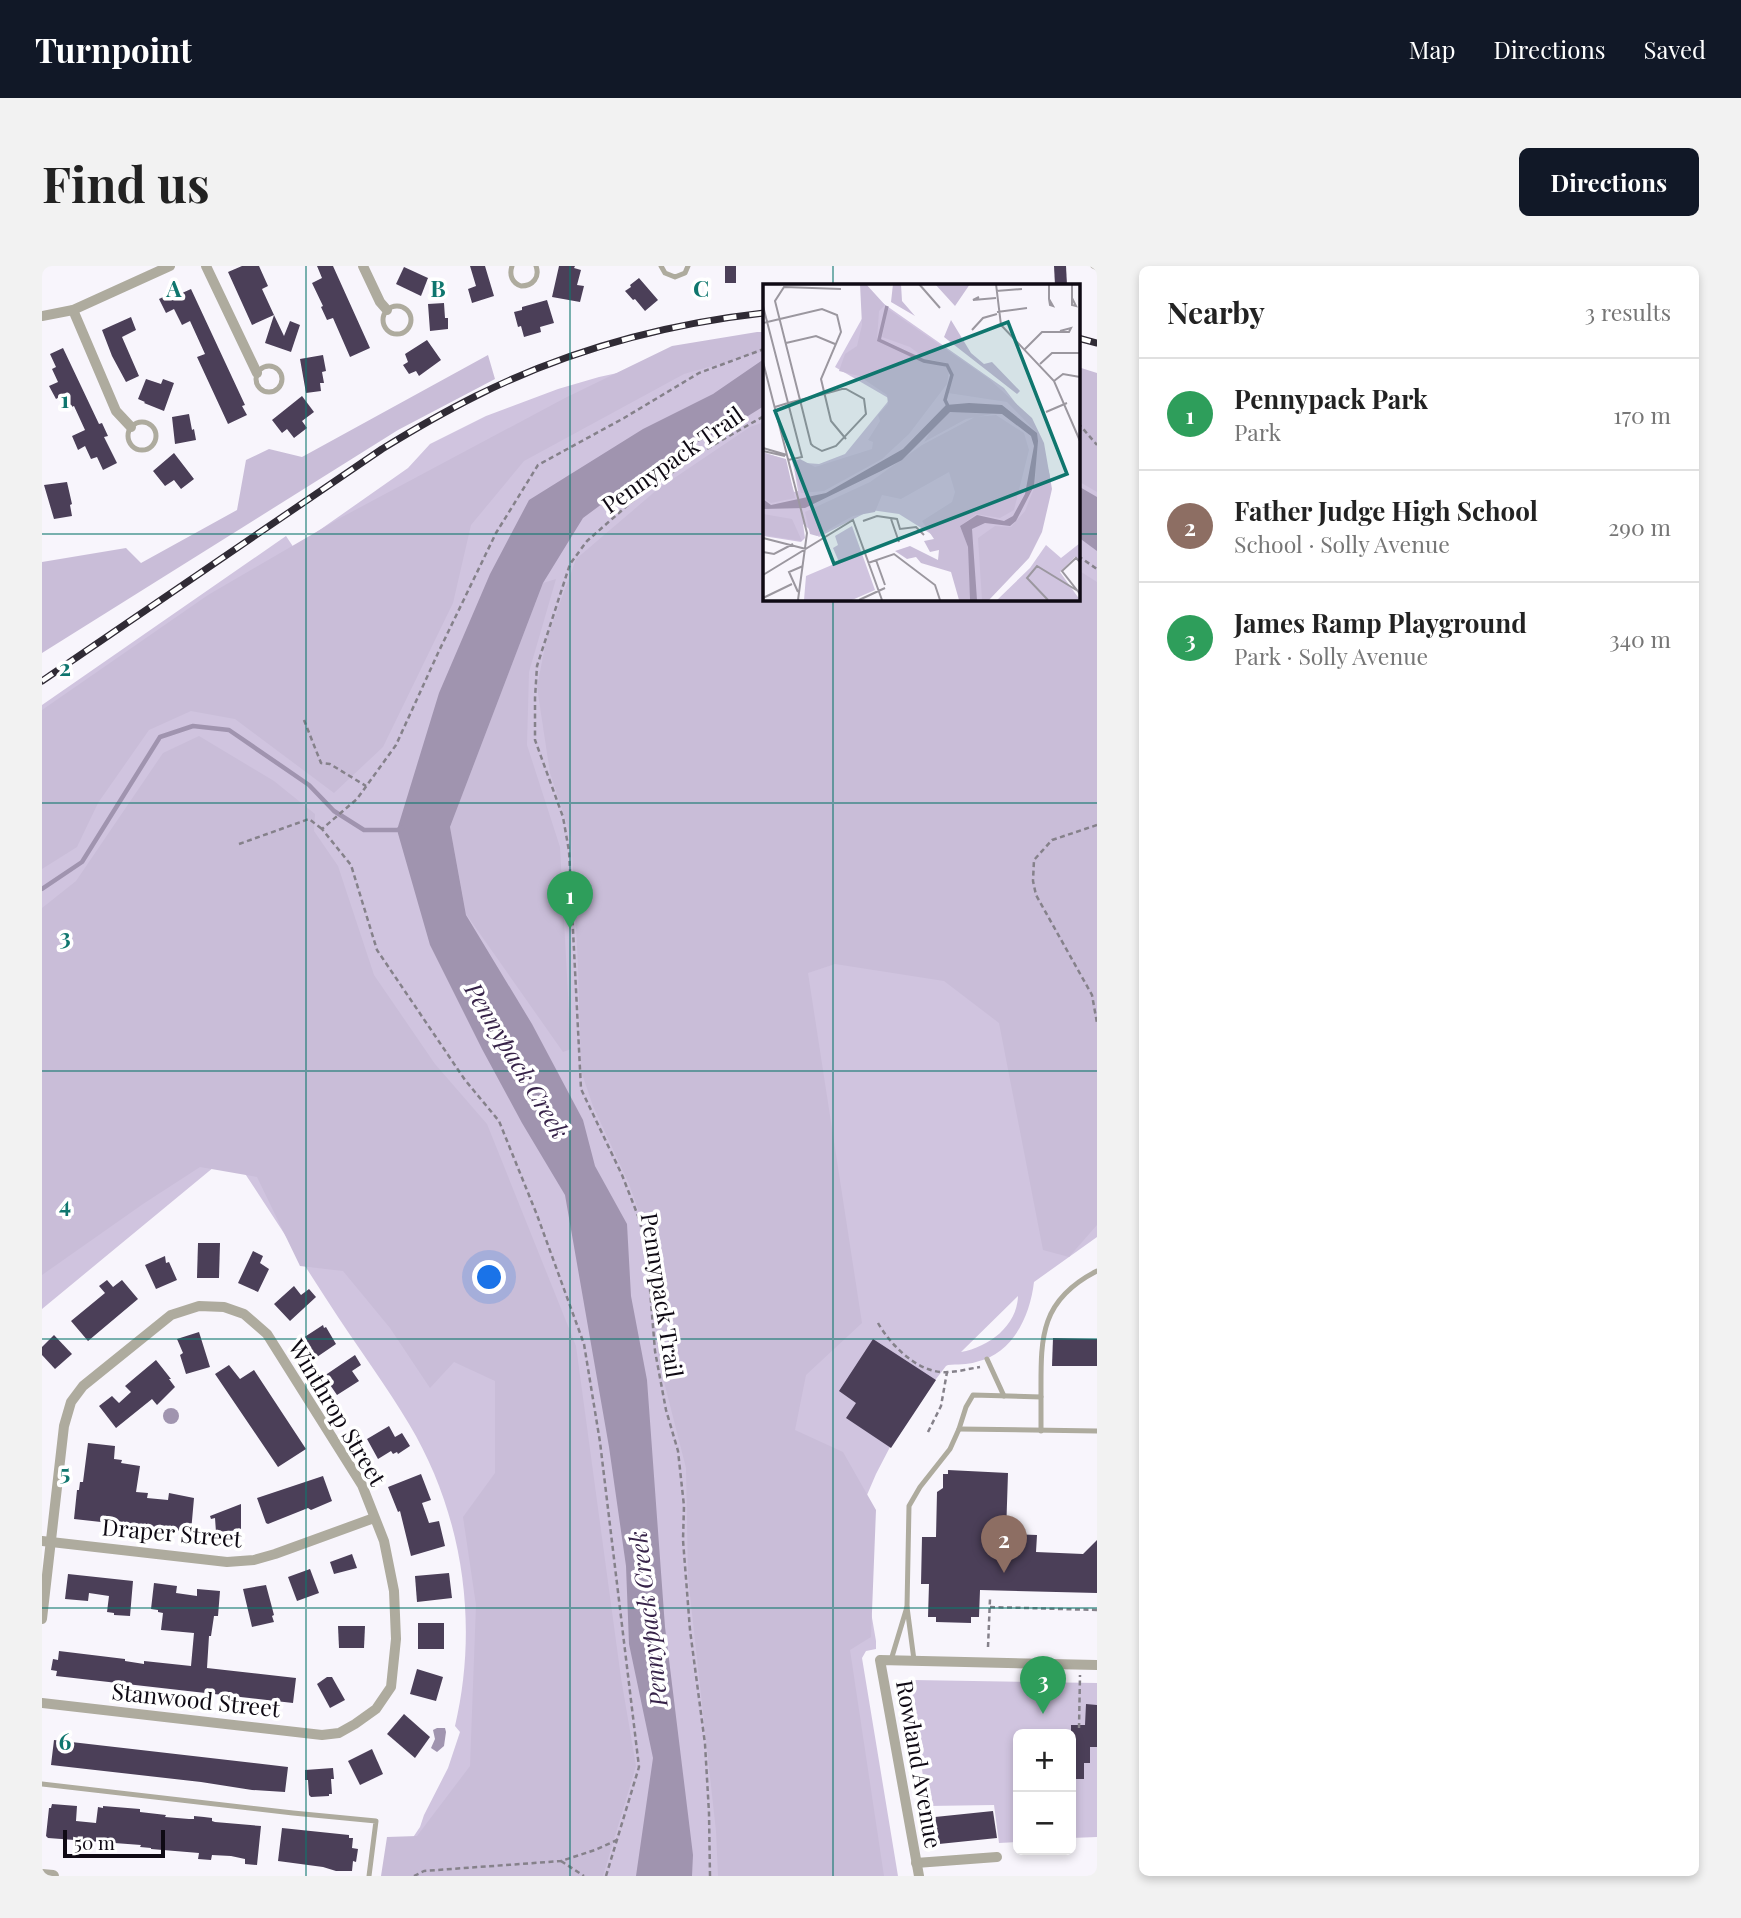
<!DOCTYPE html>
<meta charset="utf-8">
<style>
:root{--surface:#fff;--page:#f2f2f2;--text:#222;--muted:#767676;--line:#e0e0e0;--accent:#111827}
body{margin:0;font-family:"Playfair Display",serif;background:var(--page);color:var(--text)}
.controls{position:absolute;right:21px;bottom:21px;display:grid;overflow:hidden;border-radius:10px;box-shadow:0 4px 10px #0003}
.controls button{width:63px;height:63px;display:grid;place-items:center;padding:0;border:0;border-bottom:2px solid var(--line);background:var(--surface);color:var(--text);font:35px sans-serif}
.scale{position:absolute;left:21px;bottom:18px;width:102px;box-sizing:border-box;padding-left:7px;border:4px solid #0f0a14;border-top:0;font-size:19px;line-height:24px;white-space:nowrap;color:#0f0a14;-webkit-text-stroke:5px #fff;paint-order:stroke}
.you{position:absolute;left:448px;top:1012px;width:24px;height:24px;margin:-18px;border:5px solid #fff;border-radius:50%;background:#1a73e8;box-shadow:0 0 0 10px #1a73e833}
.badge{display:grid;place-items:center;width:46px;height:46px;border-radius:50%;background:var(--accent);color:#fff;font-size:23px;font-weight:700}
.pin{position:absolute;translate:-50% -58px;filter:drop-shadow(0 2px 4px #0008)}
.pin::after{content:'';position:absolute;top:37px;width:24px;height:21px;background:inherit;clip-path:polygon(0 0,100% 0,50% 100%)}
.list{margin:0;padding:0;list-style:none}
h2{display:flex;justify-content:space-between;align-items:center;height:91px;margin:0;padding:0 28px;font-size:30px}
h2 small{font-size:23px;font-weight:400;color:var(--muted)}
.list li{display:grid;grid-template-columns:46px 1fr auto;gap:21px;align-items:center;box-sizing:border-box;height:112px;padding:0 28px;border-top:2px solid var(--line)}
.list b{display:block;font-size:26px;white-space:nowrap}
.list p{margin:0;font-size:23px;white-space:nowrap;color:var(--muted)}
.list em{font-size:23px;font-style:normal;color:var(--muted)}
.map{position:relative;flex:none;width:1055px;height:1610px;overflow:hidden;border-radius:10px}
header{display:flex;align-items:center;gap:42px;box-sizing:border-box;height:98px;padding:0 35px;background:var(--accent);color:#fff}
header strong{font-size:33px}
nav{display:flex;gap:38px;margin-inline-start:auto;font-size:24px}
.intro{display:flex;align-items:center;justify-content:space-between;box-sizing:border-box;height:168px;padding:0 42px}
h1{margin:0;font-size:49px}
.button{padding:18px 32px;border-radius:10px;background:var(--accent);color:#fff;font-size:24px;font-weight:700}
main{display:flex;gap:42px;padding:0 42px}
aside{flex:1;background:var(--surface);border-radius:10px;box-shadow:0 4px 10px #0003}
.map>svg:first-child{display:block}
.green{fill:#d0c4df;fill-rule:evenodd}
.forest{fill:#c9bdd8}
.water{fill:#a094af}
.lines{fill:none;stroke-linecap:round;stroke-linejoin:round}
.stream{stroke:#a094af;stroke-width:4.5}
.building{fill:#4b3f58}
.path{stroke:#85818a;stroke-width:2.5;stroke-dasharray:5 3.5;stroke-linecap:butt}
.service{stroke:#aeab9e;stroke-width:5}
.minor{stroke:#aeab9e;stroke-width:10}
.tertiary{stroke:#aeab9e;stroke-width:12}
.rail-casing{stroke:#302b35;stroke-width:7}
.rail{stroke:#fff;stroke-width:4.5;stroke-dasharray:13;stroke-linecap:butt}
.grid{fill:none;stroke:#0f766e;stroke-width:2;stroke-opacity:0.55}
.labels{text-anchor:middle;dominant-baseline:central;stroke-width:7;stroke-linejoin:round;paint-order:stroke}
.street-label{font-size:23px;fill:#0f0a14;stroke:#fff}
.water-label{font-size:24px;font-style:italic;fill:#362248;stroke:#fff}
.inset-river{fill:none;stroke:#a094af;stroke-width:3.5}
.inset-road{fill:none;stroke:#9b979f;stroke-width:2}
.view{fill:#0f766e;fill-opacity:0.15;stroke:#0f766e;stroke-width:3.5}
.inset-edge{fill:none;stroke:#0f0a14;stroke-width:3.5}
.grid-label{font-size:23px;text-anchor:middle;font-weight:bold;fill:#0f766e;stroke:#fff;stroke-width:7;stroke-linejoin:round;paint-order:stroke}
</style>
<header>
<strong>Turnpoint</strong>
<nav><a>Map</a><a>Directions</a><a>Saved</a></nav>
</header>
<div class="intro"><h1>Find us</h1><a class="button">Directions</a></div>
<main>
<div class="map">
<svg width="1055" height="1610" viewBox="0 0 1055 1610">
<rect width="100%" height="100%" fill="#f8f5fc"/>
<g class="green">
<path d="M722 79V332H1036V110L1055 117V971L992 1016C988 1050 971 1088 934 1096 925 1099 915 1098 906 1099L904 1100 881 1130 848 1181 834 1208 822 1236 815 1265 834 1375V1383L824 1385 820 1392 856 1610H345L378 1561 382 1549 406 1502 418 1466 413 1460C437 1358 421 1248 367 1158 345 1121 320 1087 296 1051 260 996 226 941 189 887L0 1043V439L244 270 252 282 366 202 388 178 444 150 516 123 557 111 631 95ZM976 1030C975 1060 947 1081 919 1086Z"/>
<path d="M871 1414 1055 1417V1571L1029 1572V1468H976V1576L957 1577 952 1539 886 1540 866 1419Z"/>
</g>
<g class="forest">
<path d="M715 66H722V85L642 108 482 195 429 259 411 337 341 481 292 527 193 453 149 445 107 464 56 537 35 581 0 603V444L166 329 300 251 523 132 630 80Z"/>
<path d="M446 89 453 113 356 164 0 387V296L84 282 99 297 195 244 204 194 227 183 260 191Z"/>
<path d="M1036 101 1055 107V226L1036 215Z"/>
<path d="M722 156V332H1036V304L1055 316V959L1027 991 1001 984 957 757 902 715 793 698 766 707 820 1057 764 1109 753 1164 801 1186 834 1244 829 1371 808 1384 842 1610H676L674 1565 646 1311 644 1202 617 1096 602 960 587 918 551 840 539 805 536 700 529 570 508 507 495 421 504 375 534 293 616 223 708 161Z"/>
<path d="M514 313 487 406 485 479 518 581 529 783 521 786 424 648 408 561 501 317Z"/>
<path d="M157 470 232 515 273 548 272 565 296 600 332 709 393 798 445 858 534 1080 579 1412 594 1500 561 1610H339L345 1571 375 1570 428 1500 434 1339 421 1251 453 1207V1115L412 1096 388 1122 348 1062 301 1005 258 1000 215 911 158 901 101 938 0 1009V642L34 615 121 487Z"/>
</g>
<g class="water">
<path d="M722 93V140L690 160 622 192 541 252 501 317 408 561 424 649 490 758 541 854 553 900 585 958 589 1030 605 1114 623 1361 651 1589 650 1610H594L611 1492 587 1378 584 1300 567 1181 523 929 480 857 440 783 388 679 355 564 397 427 448 308 487 234 601 163 671 128Z"/>
<path d="M1036 220 1055 231V285L1036 271Z"/>
<circle cx="129" cy="1150" r="8"/>
<path d="M395 1462H403L404 1466 402 1480 395 1486 389 1482 393 1473 391 1464Z"/>
</g>
<g class="lines">
<path class="stream" d="M0 623 40 596 118 471 151 460 187 464 267 519 292 545 322 564H355L360 562"/>
</g>
<g class="building">
<path d="M200 0H217L226 20 220 23 232 49 210 59 186 6Z"/>
<path d="M275 0H291L328 82 308 91 291 52 285 54 279 41 281 40 270 17 280 12Z"/>
<path d="M428 0H443L452 30 430 37 426 23 434 20Z"/>
<path d="M517 0H533L532 2 539 4 535 19 542 20 538 36 510 31Z"/>
<rect x="683" y="0" width="11" height="17"/>
<path d="M1012 0H1024L1025 19H1013Z"/>
<path d="M362 1 386 12 379 30 354 18Z"/>
<path d="M597 12 616 34 603 45 593 33 591 34 583 25 589 21 588 19Z"/>
<path d="M149 23 203 139 200 140 205 149 186 158 155 91 163 88 148 55 140 59 132 43 124 47 117 33 134 25 135 28H138Z"/>
<path d="M505 34 512 57 498 61 499 66 482 71 479 60 476 61 472 46 480 44V41Z"/>
<path d="M402 37 403 52H406V63L388 65 386 38Z"/>
<path d="M232 49 242 70 248 55 258 59 249 86 223 77Z"/>
<path d="M89 51 94 64 80 71 97 110 84 116 70 90 60 64Z"/>
<path d="M385 74 399 94 377 110 374 105 367 108 361 99 366 96 363 88Z"/>
<path d="M21 82 57 158 60 157 66 170 62 171 75 197 61 204 55 191 49 193 43 180 36 184 30 170 43 164 32 140 27 142 21 129 14 133 7 120 16 116 10 103 14 101 8 88Z"/>
<path d="M281 89 284 105 280 106 282 117H278L279 125 264 127 258 93Z"/>
<path d="M104 113 119 118 121 113 132 117 122 145 102 137 103 136 96 133Z"/>
<path d="M260 130 272 146 260 155 265 162 252 172 245 163 240 167 230 154Z"/>
<path d="M147 148 150 164 152 163 154 174 133 178 130 151Z"/>
<path d="M132 187 152 213 139 223 132 214 123 220 111 205Z"/>
<path d="M25 216 30 238 28 239 30 250 12 253 2 219Z"/>
<path d="M156 977H178L177 1012H155Z"/>
<path d="M211 985 221 990 218 997 227 1003 216 1026 196 1017Z"/>
<path d="M123 990 124 997 127 996 135 1014 114 1023 103 999Z"/>
<path d="M65 1014 71 1021 80 1014 96 1033 46 1075 29 1055 63 1027 57 1020Z"/>
<path d="M252 1020 259 1029 267 1023 274 1031 248 1055 232 1038Z"/>
<path d="M281 1059 282 1062 284 1061 294 1078 272 1093 261 1076V1072Z"/>
<path d="M157 1066 168 1101 144 1108 138 1089 141 1087 135 1073Z"/>
<path d="M12 1069 30 1088 13 1103 0 1089V1081Z"/>
<path d="M1011 1072 1055 1073V1100H1010Z"/>
<path d="M831 1073 894 1114 849 1182 804 1152 814 1137 797 1125Z"/>
<path d="M313 1089 319 1099 310 1105 317 1115 295 1129 282 1110Z"/>
<path d="M114 1094 129 1113H127L133 1121 115 1139 110 1133 74 1162 57 1140 70 1130 77 1137 89 1126 83 1120Z"/>
<path d="M187 1099 198 1113 212 1104 264 1183 236 1201 173 1108Z"/>
<path d="M347 1160 353 1171 360 1167 368 1180 356 1188 355 1186 351 1188 349 1185 336 1193 325 1173Z"/>
<path d="M46 1177 73 1180 72 1193 80 1194 79 1197 98 1200 94 1226 106 1227 105 1232 126 1234 127 1227 152 1232 149 1266 32 1253 35 1224H37L38 1216H41Z"/>
<path d="M906 1204 966 1207 964 1268 995 1269 994 1286 1041 1288 1055 1274V1327L938 1324 937 1351H929V1357L894 1356V1351H886L887 1318H879L880 1271H894L895 1226 901 1222V1208H906Z"/>
<path d="M379 1208 389 1234 380 1237 387 1257 397 1255 403 1280 369 1290 358 1245 356 1246 346 1221Z"/>
<path d="M281 1210 290 1235 269 1244 266 1242 226 1258 224 1257 215 1232Z"/>
<path d="M199 1238V1264L174 1266 173 1252 169 1253 168 1250Z"/>
<path d="M310 1288 315 1302 292 1308 288 1296Z"/>
<path d="M268 1303 277 1327 255 1335 246 1311Z"/>
<path d="M407 1307 410 1332 375 1336 373 1310Z"/>
<path d="M26 1308 91 1315 88 1350 72 1349V1347L65 1346 67 1330 47 1327 46 1335 23 1333Z"/>
<path d="M112 1317 135 1320 134 1327 155 1330V1323L178 1325 176 1350H172L169 1370H167L165 1402 254 1412 251 1437 14 1410 15 1405 9 1404 11 1393 16 1394 17 1385 83 1393V1395L102 1398V1395L149 1400 152 1367 119 1364 121 1347 116 1346V1344L109 1343Z"/>
<path d="M224 1319 232 1349 230 1350 232 1356 210 1361 201 1323Z"/>
<rect x="376" y="1357" width="26" height="26"/>
<path d="M296 1360H323L322 1382H297Z"/>
<path d="M375 1403 401 1411 394 1435 368 1428Z"/>
<path d="M285 1411H290L303 1434 288 1442 275 1418Z"/>
<path d="M1044 1438 1055 1439V1481H1048V1497H1042V1513H1029V1459H1043Z"/>
<path d="M362 1448 388 1471 373 1492 345 1468Z"/>
<path d="M12 1474 246 1501 243 1526 210 1524 159 1516 9 1499Z"/>
<path d="M330 1483 341 1508 318 1519 306 1495Z"/>
<path d="M291 1502 292 1513H289L290 1528H287V1530L269 1531 267 1529 266 1514H263V1504Z"/>
<path d="M10 1538 35 1540 34 1555 54 1557 56 1541 61 1542V1540L98 1543V1546L124 1549 123 1551 147 1553H152V1550L162 1551 170 1552V1555L173 1556 219 1560 215 1599 203 1598V1593L189 1590 170 1589 169 1594 156 1593 157 1587 109 1583V1582L98 1581 99 1579 6 1572 4 1570 7 1542H9Z"/>
<path d="M951 1545 955 1572 897 1578 893 1551Z"/>
<path d="M240 1562 307 1569V1572H311L310 1582 316 1583 314 1596 311 1595 310 1605H294L281 1601 236 1595Z"/>
</g>
<g class="lines">
<g class="path">
<path d="M1036 157 1055 179"/>
<path d="M1036 290 1055 303"/>
<path d="M262 454 279 497 288 498 324 520"/>
<path d="M1055 559 1010 574 992 594 991 615 994 629 1050 729 1055 757"/>
<path d="M197 578 267 553 280 563"/>
<path d="M836 1057C848 1078 873 1104 899 1106 912 1107 925 1103 938 1101"/>
<path d="M886 1166 899 1140 905 1106"/>
<path d="M948 1341 1055 1344"/>
<path d="M946 1381 948 1333"/>
<path d="M1037 1462 1038 1409"/>
<path d="M519 1595 542 1610"/>
<path d="M372 1610 382 1605 519 1595 553 1584 575 1574"/>
<path d="M564 1610 597 1501 558 1176 542 1078 495 949 457 855 423 814 335 684 309 599 280 563 315 533 354 479 396 387 454 267 496 199 582 152 657 107 722 83"/>
<path d="M668 1610 667 1547 663 1478 648 1364 641 1274 642 1240 636 1185 624 1144 613 1085 606 999 598 955 580 909 539 823 527 585 521 551 493 474V432L495 400 528 298 545 275 595 231 661 185 722 150"/>
</g>
<g class="service">
<path d="M470 0C467 9 470 17 479 20 491 20 498 11 494 0"/>
<path d="M619 0 623 7 633 11 643 7 646 0"/>
<path d="M1051 0 1055 2"/>
<circle cx="355" cy="54" r="14"/>
<circle cx="227" cy="113" r="13"/>
<circle cx="100" cy="170" r="14"/>
<path d="M945 1093 962 1130"/>
<path d="M917 1163 1055 1165"/>
<path d="M999 1165V1131"/>
<path d="M865 1341 867 1240 878 1221 908 1183 917 1163 924 1141 931 1129 999 1131C999 1074 996 1035 1055 1005"/>
<path d="M849 1394 865 1341 872 1394"/>
<path d="M0 1518 251 1547 334 1555 327 1610"/>
</g>
<g class="minor">
<path d="M164 0 215 107"/>
<path d="M321 0 338 36 345 44"/>
<path d="M31 44 74 145 89 161"/>
<path d="M0 50 31 44 128 0"/>
<path d="M0 1275 185 1296 212 1294 233 1288 332 1252"/>
<path d="M0 1353 22 1160 29 1136 41 1120 129 1049 157 1040 182 1041 202 1048 225 1068 320 1219 342 1275 352 1325 354 1373 349 1421 334 1443 313 1458 297 1467 280 1469 0 1437"/>
<path d="M874 1597 955 1591"/>
<path d="M877 1610 838 1394 1055 1399"/>
</g>
<path class="tertiary" d="M0 1609 11 1610"/>
<defs>
<g id="rail">
<path d="M1036 72 1055 77"/>
<path d="M0 415 340 183C371 164 402 146 434 130 524 85 623 58 722 47"/>
</g>
</defs>
<use href="#rail" class="rail-casing"/>
<use href="#rail" class="rail"/>
</g>
<path class="grid" d="M264 0V1610M528 0V1610M791 0V19M0 268H722M1036 268H1055M791 332V1610M0 537H1055M0 805H1055M0 1073H1055M0 1342H1055"/>
<g class="labels">
<g class="street-label">
<text transform="translate(630 193) rotate(-35)">Pennypack Trail</text>
<text transform="translate(621 1029) rotate(81)">Pennypack Trail</text>
<text transform="translate(296 1146) rotate(59)">Winthrop Street</text>
<text transform="translate(130 1266) rotate(5)">Draper Street</text>
<text transform="translate(154 1433) rotate(6)">Stanwood Street</text>
<text transform="translate(878 1498) rotate(80)">Rowland Avenue</text>
</g>
<g class="water-label">
<text transform="translate(476 794) rotate(59)">Pennypack Creek</text>
<text transform="translate(605 1353) rotate(-97)">Pennypack Creek</text>
</g>
</g>
<g transform="translate(721 18)">
<rect width="317" height="317" fill="#f8f5fc"/>
<path d="M111 13 241 104 275 148 287 192 221 316H200L176 255 136 230 108 226 56 253 40 240 42 254 38 258 0 252V168L21 175 31 208 35 207 30 178 56 180 82 170 127 115 72 83ZM89 242 112 306 89 316H41L43 292 76 278 70 264 75 261 72 252ZM317 259V277L312 273 297 288 317 316H234L267 284 283 261 298 274Z" fill="#d0c4df"/>
<path d="M97 0H103L122 21 116 27 114 56 182 82 186 87 184 100 146 150 119 175 61 207 38 209 29 177 37 175 52 183 109 165 110 158 105 156 117 137 115 131 125 120 124 111 96 92 76 87 82 70 94 62 99 41ZM130 0H138L139 17 152 32 128 18ZM172 0H207L192 22ZM125 25 226 95 269 134 281 159 289 205 279 248 266 274 226 316H219L215 254 232 242 248 243 262 227 272 202 274 149 244 118 185 109 191 91 184 79 163 75 147 63 119 53ZM188 36 208 69 221 80 229 78 257 107 254 110 181 53ZM187 128H227L229 130 203 135 161 158 175 135ZM233 131 261 149 266 166 251 226 237 234 213 230 197 242 205 263 207 316H196L188 288 158 279 153 273 144 275 132 267 147 262 175 276 176 266 167 268 161 257 171 255 159 237 189 218 192 208 186 188 138 215 119 211 112 228 90 232 54 252 47 250 42 228 107 198 159 161 212 133ZM0 169 23 175 32 214 8 219 0 214ZM0 230 29 235 39 257 0 251Z" fill="#c9bdd8"/>
<path d="M206 119 239 121 274 149 275 157 271 202 253 237 247 242 222 239 209 245 214 316H207L205 263 197 242 214 231 241 237 250 232 262 210 271 162 268 152 239 130 187 128 139 176 118 187 42 224 0 225V215L8 221 63 209 140 165 183 121Z" fill="#a094af"/>
<path class="inset-river" d="M124 22 116 56 161 77 184 81 189 91 182 116 185 122"/>
<path class="inset-road" d="M156 0 177 24M233 0 238 41 291 97 317 157M286 0V15L287 21 290 22 286 15M309 0V21L313 22 309 14M233 7 259 5M216 13 210 16 233 14M0 22 39 173 25 176M234 28 264 24M0 39 59 25 74 31 78 48 58 95 68 137 83 155M209 46 220 34 234 30M23 59 53 52 72 60M262 65 279 48H306L308 44 297 47M0 78 44 249 35 316M277 80 289 69H317M291 97 300 90 317 93M12 123 25 119 61 110 79 105H83L101 115 103 130 73 162 59 167 50 162 48 160 37 116 12 17 21 3 78 5M283 128 304 119M0 164 24 171M0 167 22 172M128 235 136 258M100 237 114 232 134 235 137 245 153 243 161 251M0 254 43 265M0 268 11 270 30 260M113 276 122 301M317 278 313 274 299 287 317 310M105 279 131 270 172 301 177 316M0 291 90 236 119 316M35 308 26 288 40 282M0 314 29 300M96 316 122 304M285 316 264 294 274 282 315 307"/>
<path class="view" d="M245 38 304 190 71 280 12 127Z"/>
<rect width="317" height="317" class="inset-edge"/>
</g>
<g class="grid-label">
<text x="132" y="31">A</text>
<text x="396" y="31">B</text>
<text x="659" y="31">C</text>
<text x="23" y="142">1</text>
<text x="23" y="410">2</text>
<text x="23" y="679">3</text>
<text x="23" y="947">4</text>
<text x="23" y="1215">5</text>
<text x="23" y="1484">6</text>
</g>
</svg>
<div class="controls">
<button>+</button>
<button>−</button>
</div>
<div class="scale">50 m</div>
<div class="you"></div>
<div class="pin badge" style="left:528px;top:663px;background:#2e9e5b">1</div>
<div class="pin badge" style="left:962px;top:1307px;background:#8d6e63">2</div>
<div class="pin badge" style="left:1001px;top:1448px;background:#2e9e5b">3</div>
</div>
<aside>
<h2>Nearby<small>3 results</small></h2>
<ul class="list">
<li><span class="badge" style="background:#2e9e5b">1</span><div><b>Pennypack Park</b><p>Park</p></div><em>170 m</em></li>
<li><span class="badge" style="background:#8d6e63">2</span><div><b>Father Judge High School</b><p>School · Solly Avenue</p></div><em>290 m</em></li>
<li><span class="badge" style="background:#2e9e5b">3</span><div><b>James Ramp Playground</b><p>Park · Solly Avenue</p></div><em>340 m</em></li>
</ul>
</aside>
</main>
